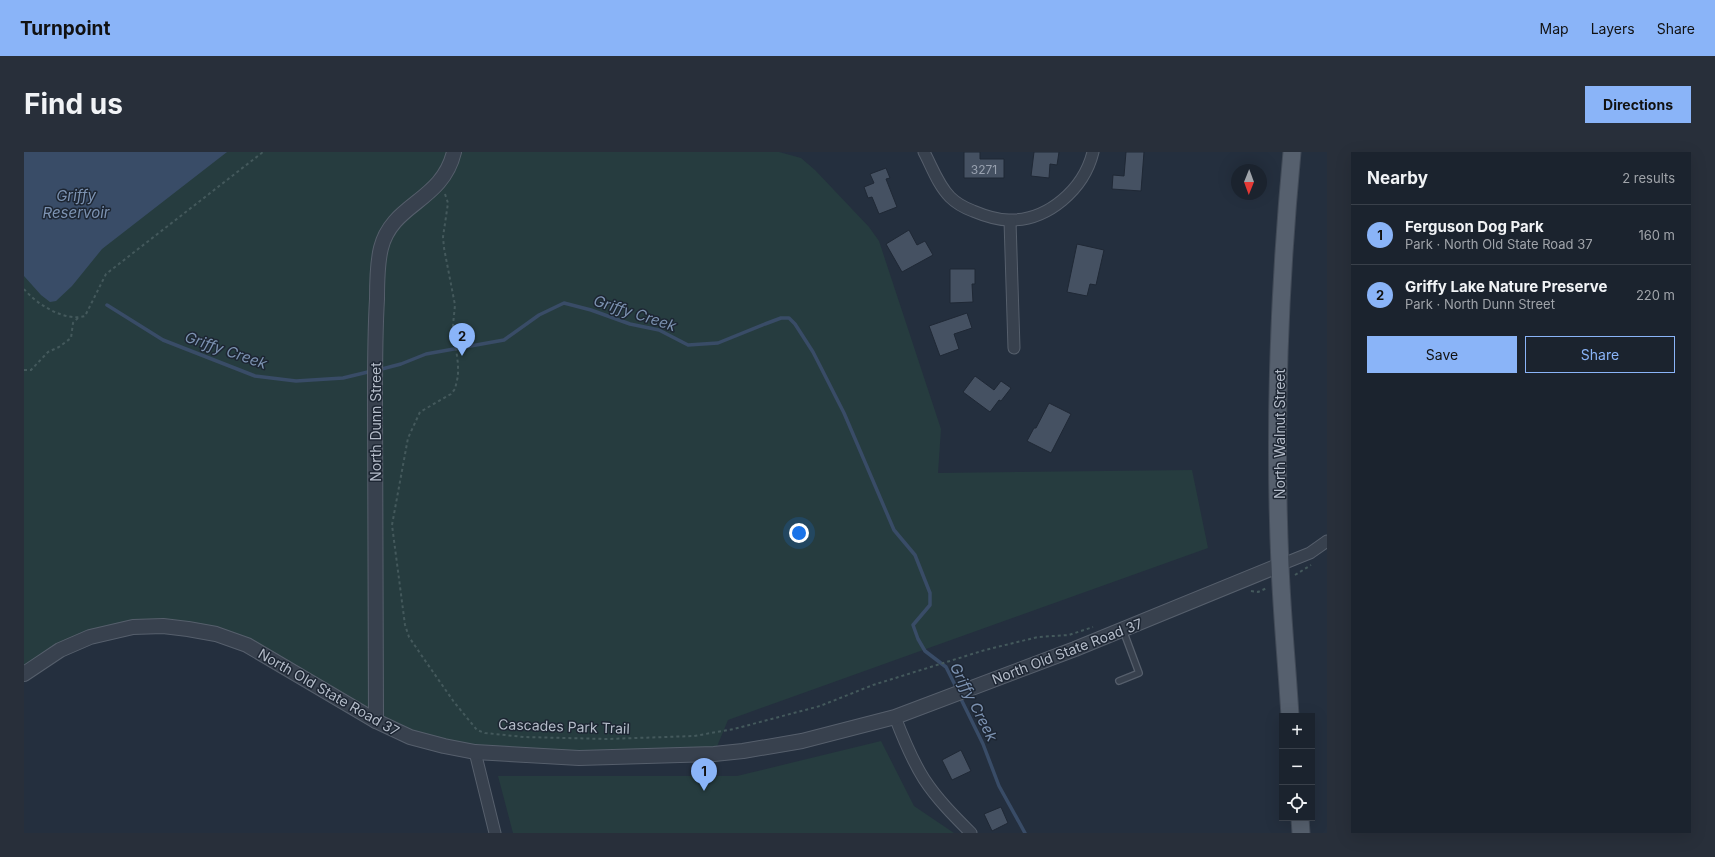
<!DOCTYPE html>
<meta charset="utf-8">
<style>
:root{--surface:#1b232e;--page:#282f3a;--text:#f1f3f6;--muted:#a0a4aa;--line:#39404a;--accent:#8ab4f8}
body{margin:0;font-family:Inter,sans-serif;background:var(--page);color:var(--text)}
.controls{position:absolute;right:12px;bottom:12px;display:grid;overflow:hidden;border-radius:0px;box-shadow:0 4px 16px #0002}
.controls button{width:36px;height:36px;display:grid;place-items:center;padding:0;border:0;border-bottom:1px solid var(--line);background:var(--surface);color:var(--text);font:20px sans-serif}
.compass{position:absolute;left:1207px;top:12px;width:36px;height:36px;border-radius:50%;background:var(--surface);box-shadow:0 4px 16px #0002;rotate:181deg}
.you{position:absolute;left:775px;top:381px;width:14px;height:14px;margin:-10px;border:3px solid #fff;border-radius:50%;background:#1a73e8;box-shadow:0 0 0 6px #1a73e833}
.badge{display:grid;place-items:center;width:26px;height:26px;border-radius:50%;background:var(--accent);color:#111;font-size:13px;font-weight:700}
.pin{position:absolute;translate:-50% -33px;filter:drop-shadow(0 1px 2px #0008)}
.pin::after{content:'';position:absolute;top:21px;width:14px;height:12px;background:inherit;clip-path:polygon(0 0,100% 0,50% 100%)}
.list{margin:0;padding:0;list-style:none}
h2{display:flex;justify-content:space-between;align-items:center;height:52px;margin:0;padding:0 16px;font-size:17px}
h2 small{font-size:13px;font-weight:400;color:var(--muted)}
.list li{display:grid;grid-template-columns:26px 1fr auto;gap:12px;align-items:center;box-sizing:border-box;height:60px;padding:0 16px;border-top:1px solid var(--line)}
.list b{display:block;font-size:15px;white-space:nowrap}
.list p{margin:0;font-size:13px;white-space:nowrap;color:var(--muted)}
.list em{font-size:13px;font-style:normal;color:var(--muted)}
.actions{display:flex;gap:8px;padding:12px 16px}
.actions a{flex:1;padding:9px 0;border:1px solid var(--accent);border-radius:0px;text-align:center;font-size:14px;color:var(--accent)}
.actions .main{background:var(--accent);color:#111}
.icon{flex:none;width:22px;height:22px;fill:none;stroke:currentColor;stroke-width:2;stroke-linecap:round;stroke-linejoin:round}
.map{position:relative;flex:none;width:1303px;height:681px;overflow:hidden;border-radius:0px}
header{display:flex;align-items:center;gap:24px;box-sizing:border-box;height:56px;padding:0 20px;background:var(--accent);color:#111}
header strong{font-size:19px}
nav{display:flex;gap:22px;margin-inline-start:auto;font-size:14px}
.intro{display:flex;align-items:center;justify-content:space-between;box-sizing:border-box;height:96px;padding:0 24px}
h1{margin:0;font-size:28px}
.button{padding:10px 18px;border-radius:0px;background:var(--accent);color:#111;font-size:14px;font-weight:700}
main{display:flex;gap:24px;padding:0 24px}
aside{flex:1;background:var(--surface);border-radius:0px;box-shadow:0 4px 16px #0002}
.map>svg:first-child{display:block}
.green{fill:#263c3f}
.water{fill:#394c67}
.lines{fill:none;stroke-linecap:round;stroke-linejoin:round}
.stream{stroke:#394c67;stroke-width:3.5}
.building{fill:#455162;stroke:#1f2835}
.service-casing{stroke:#565f6c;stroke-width:8}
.minor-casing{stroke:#565f6c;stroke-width:13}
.tertiary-casing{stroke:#565f6c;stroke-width:16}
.primary-casing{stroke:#414a57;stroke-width:19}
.path{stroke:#44595c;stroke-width:2;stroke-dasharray:3 3;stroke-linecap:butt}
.service{stroke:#38414e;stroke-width:5.5}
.minor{stroke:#38414e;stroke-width:11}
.tertiary{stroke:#38414e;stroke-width:14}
.primary{stroke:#56606e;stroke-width:17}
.labels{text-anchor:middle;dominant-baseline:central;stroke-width:3;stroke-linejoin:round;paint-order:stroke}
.number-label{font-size:12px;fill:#98a1af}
.street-label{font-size:14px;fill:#b4bcc9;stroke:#1d2633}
.water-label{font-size:15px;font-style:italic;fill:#7c92b1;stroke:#1d2633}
</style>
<header>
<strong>Turnpoint</strong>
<nav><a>Map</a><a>Layers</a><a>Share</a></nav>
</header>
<div class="intro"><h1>Find us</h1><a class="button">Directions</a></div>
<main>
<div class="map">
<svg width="1303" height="681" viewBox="0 0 1303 681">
<rect width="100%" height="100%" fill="#242f3e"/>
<g class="green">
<path d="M0 0H755L777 6 791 18 845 75 855 89 917 277 914 321 1168 318 1184 396 704 568 689 604 451 600 386 585 223 493 164 477 84 480 0 522Z"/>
<path d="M857 589 890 654 930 681H489L474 624H713Z"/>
</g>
<path class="water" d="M0 0H203L78 97 48 134 32 149 26 150 17 143 0 124Z"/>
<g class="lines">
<g class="stream">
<path d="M83 153 139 188 231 224 272 229 319 226 348 219"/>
<path d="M354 218 377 212 402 202 480 188 515 163 540 151 567 158 606 172 635 178 664 193 694 191 741 172 757 166H765L771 172 789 200 820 261 870 378 891 403 906 441V453L889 473 894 487 901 499 922 515 934 539"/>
<path d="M936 545 959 592 975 634 1001 681"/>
</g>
</g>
<g class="building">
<path d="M940 0H956V7H980V26H940Z"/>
<path d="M1010 0H1035L1033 13 1026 12 1025 26 1007 24Z"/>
<path d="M1102 0H1120L1117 39 1088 37 1089 23 1100 24Z"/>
<path d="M862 16 866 26 862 27 873 55 855 62 848 45 844 46 840 35 850 31 846 22Z"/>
<path d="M885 78 893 93 901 89 909 103 878 120 862 92Z"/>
<path d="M1053 92 1080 98 1072 133 1066 132 1063 144 1043 140Z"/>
<path d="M926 117H951V132H948L949 150 926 151Z"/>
<path d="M943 161 948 176 930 182 935 197 916 204 905 174Z"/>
<path d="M951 224 970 238 977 229 987 236 977 249 975 248 966 260 939 240Z"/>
<path d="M1025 251 1047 262 1027 301 1003 289 1010 276H1012Z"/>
<path d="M937 598 947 619 928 628 918 608Z"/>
<path d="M977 655 984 671 968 679 960 662Z"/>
</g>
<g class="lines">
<defs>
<path id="service" d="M1095 529 1115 521 1099 478"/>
<g id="minor">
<path d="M900 0C908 15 914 33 926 45 933 52 941 56 949 59 961 64 972 68 985 68 1024 69 1060 37 1069 0"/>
<path d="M986 69 990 196"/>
<path d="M1256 413 1286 401 1303 389"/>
<path d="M871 565C879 586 888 608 900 627 913 647 930 664 947 681"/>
<path d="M451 600 471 681"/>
</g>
<g id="tertiary">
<path d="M0 522 36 498 66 485 109 475 139 474 164 477 192 482 223 493 352 569 386 585 420 594 451 600 555 606 690 602 719 599 778 589 871 565 1051 497 1256 413"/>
<path d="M352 569C351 462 351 354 351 246 351 213 351 180 353 147 353 130 353 112 357 96 368 51 418 50 430 0"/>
</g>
<g id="primary">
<path d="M1266 564C1263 514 1258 464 1256 413 1250 276 1255 137 1268 0"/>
<path d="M1276 666 1277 681"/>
</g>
</defs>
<use href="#service" class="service-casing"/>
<use href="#minor" class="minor-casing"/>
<use href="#tertiary" class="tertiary-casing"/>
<use href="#primary" class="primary-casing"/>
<g class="path">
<path d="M421 42 424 51 419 85 420 96 431 153 429 173 434 212V224L431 237 427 242 396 260 384 286 368 373 381 473 385 485 400 507 430 550 453 578 461 581 500 585 583 587 670 584 710 577 796 554 849 533 961 498 1014 485 1045 483 1069 475"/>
<path d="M0 137C12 152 41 170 61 164L82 122 239 0"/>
<path d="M0 218H7L24 200 35 195 47 186 49 171 54 166"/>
<path d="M1271 423 1287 413"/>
<path d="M1227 439 1234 440 1243 436"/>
</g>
<use href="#service" class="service"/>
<use href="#minor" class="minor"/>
<use href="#tertiary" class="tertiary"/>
<use href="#primary" class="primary"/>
</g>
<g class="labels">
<g class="number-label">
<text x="960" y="17">3271</text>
</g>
<g class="street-label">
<text transform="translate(351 270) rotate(-90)">North Dunn Street</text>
<text transform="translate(1255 282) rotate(-90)">North Walnut Street</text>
<text transform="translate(1043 499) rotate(-21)">North Old State Road 37</text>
<text transform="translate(305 540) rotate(30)">North Old State Road 37</text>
<text transform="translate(540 574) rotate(2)">Cascades Park Trail</text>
</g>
<g class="water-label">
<text x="52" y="43">Griffy<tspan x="52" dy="17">Reservoir</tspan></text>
<text transform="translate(611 161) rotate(18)">Griffy Creek</text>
<text transform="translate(202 198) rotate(19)">Griffy Creek</text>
<text transform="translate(950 550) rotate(63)">Griffy Creek</text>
</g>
</g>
</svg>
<div class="controls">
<button>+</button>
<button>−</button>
<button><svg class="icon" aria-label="locate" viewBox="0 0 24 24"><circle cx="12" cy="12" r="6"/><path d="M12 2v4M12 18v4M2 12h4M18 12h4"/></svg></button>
</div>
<svg class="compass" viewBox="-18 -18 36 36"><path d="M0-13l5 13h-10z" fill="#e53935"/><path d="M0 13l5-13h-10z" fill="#a0a4aa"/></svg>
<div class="you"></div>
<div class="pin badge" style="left:680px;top:639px">1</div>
<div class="pin badge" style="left:438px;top:204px">2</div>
</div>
<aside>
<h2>Nearby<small>2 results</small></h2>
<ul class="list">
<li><span class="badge">1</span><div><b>Ferguson Dog Park</b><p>Park · North Old State Road 37</p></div><em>160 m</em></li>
<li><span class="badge">2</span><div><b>Griffy Lake Nature Preserve</b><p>Park · North Dunn Street</p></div><em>220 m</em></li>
</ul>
<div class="actions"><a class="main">Save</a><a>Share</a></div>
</aside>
</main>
